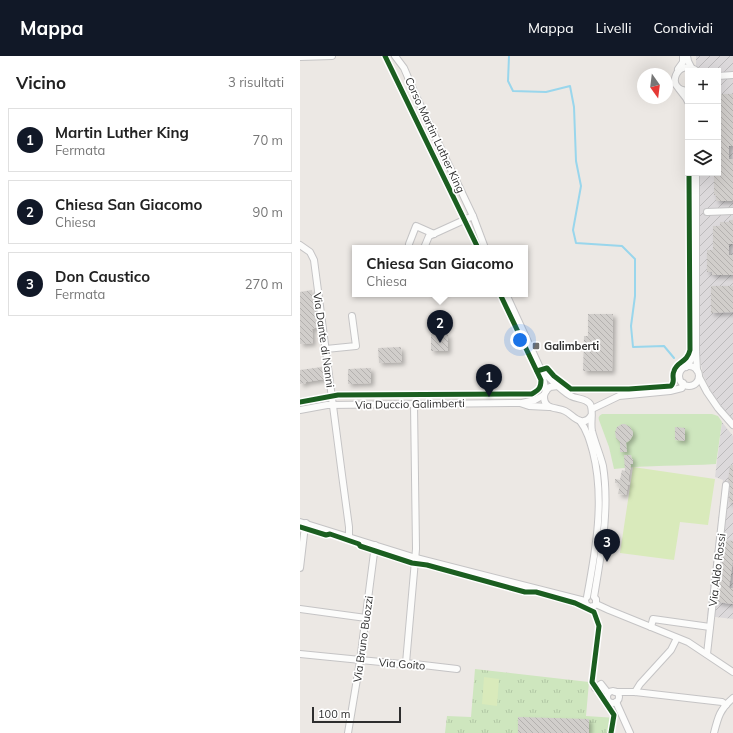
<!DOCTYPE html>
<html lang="it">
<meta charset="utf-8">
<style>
:root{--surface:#fff;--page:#f6f6f6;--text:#222;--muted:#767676;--line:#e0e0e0;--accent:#111827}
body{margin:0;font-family:Mulish,sans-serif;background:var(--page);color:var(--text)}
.controls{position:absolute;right:12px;top:12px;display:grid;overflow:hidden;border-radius:0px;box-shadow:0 4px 16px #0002}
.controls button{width:36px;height:36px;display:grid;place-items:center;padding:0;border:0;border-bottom:1px solid var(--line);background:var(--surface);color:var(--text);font:20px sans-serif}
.compass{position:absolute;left:337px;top:12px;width:36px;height:36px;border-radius:50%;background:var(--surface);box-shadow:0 4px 16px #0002;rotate:166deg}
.scale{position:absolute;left:12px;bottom:10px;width:89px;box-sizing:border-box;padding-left:4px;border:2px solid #2e2e2e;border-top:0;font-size:11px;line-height:14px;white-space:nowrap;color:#2e2e2e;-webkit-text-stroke:3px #fff;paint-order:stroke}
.you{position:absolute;left:220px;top:284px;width:14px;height:14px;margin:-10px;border:3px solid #fff;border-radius:50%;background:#1a73e8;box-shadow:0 0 0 6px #1a73e833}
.badge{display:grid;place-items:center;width:26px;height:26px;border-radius:50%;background:var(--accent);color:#fff;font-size:13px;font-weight:700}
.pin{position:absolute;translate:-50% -33px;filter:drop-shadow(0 1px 2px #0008)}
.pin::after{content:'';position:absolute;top:21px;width:14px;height:12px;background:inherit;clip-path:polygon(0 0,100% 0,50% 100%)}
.popup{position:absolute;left:52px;top:189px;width:176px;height:52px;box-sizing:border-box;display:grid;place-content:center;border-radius:0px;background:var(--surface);filter:drop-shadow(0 1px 3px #0005);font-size:13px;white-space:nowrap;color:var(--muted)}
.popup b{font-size:15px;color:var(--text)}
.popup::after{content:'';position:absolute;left:50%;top:100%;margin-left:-8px;border:8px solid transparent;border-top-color:var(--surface)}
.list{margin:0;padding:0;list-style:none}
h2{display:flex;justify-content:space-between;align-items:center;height:52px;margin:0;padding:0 16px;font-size:17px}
h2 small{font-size:13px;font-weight:400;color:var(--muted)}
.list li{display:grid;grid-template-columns:26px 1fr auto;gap:12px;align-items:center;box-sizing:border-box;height:64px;margin:0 8px 8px;padding:0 8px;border:1px solid var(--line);border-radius:0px}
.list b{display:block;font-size:15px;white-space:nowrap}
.list p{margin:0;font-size:13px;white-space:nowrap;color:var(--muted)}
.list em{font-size:13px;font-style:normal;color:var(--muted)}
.icon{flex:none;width:22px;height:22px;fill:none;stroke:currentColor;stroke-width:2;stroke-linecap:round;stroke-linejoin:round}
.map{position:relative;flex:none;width:433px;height:677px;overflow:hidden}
header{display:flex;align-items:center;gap:24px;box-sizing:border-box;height:56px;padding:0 20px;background:var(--accent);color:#fff}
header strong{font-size:19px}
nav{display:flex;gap:22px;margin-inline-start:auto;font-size:14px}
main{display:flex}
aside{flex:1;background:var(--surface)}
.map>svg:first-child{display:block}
.industrial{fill:url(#industrial-furrows)}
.grass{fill:#cee6be}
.park{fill:url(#park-tufts)}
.pitch{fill:#d9eabb}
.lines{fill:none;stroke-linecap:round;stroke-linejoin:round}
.stream{stroke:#99d6ec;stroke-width:2}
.building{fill:url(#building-back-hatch);filter:url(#shadow)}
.minor-casing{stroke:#c5c4c5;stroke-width:8}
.minor{stroke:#fcfcfb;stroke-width:6}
.cycleway-casing{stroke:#fff;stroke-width:8}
.cycleway{stroke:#1b5e20;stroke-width:5}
.poi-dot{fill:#706f6e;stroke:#fff;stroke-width:1.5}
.labels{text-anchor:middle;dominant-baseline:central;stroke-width:3.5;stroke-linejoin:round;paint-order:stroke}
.street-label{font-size:11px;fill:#2e2e2e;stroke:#fff}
.poi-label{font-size:11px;font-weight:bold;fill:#2e2e2e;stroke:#fff;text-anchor:start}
</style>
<header>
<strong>Mappa</strong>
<nav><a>Mappa</a><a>Livelli</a><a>Condividi</a></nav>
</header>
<main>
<aside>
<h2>Vicino<small>3 risultati</small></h2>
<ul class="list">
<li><span class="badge">1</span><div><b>Martin Luther King</b><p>Fermata</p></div><em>70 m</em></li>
<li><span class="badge">2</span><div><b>Chiesa San Giacomo</b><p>Chiesa</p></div><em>90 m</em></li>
<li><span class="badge">3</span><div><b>Don Caustico</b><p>Fermata</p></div><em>270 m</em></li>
</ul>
</aside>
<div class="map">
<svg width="433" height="677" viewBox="0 0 433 677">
<defs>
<pattern id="industrial-furrows" width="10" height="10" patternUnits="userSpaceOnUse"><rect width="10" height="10" fill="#dcd9db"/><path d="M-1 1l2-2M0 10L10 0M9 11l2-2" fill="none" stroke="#bdbbbc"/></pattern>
<pattern id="park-tufts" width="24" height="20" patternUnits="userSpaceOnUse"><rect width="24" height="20" fill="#cee6be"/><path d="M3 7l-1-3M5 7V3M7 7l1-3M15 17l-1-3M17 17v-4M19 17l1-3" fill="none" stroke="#b1c6a4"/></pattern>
<pattern id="building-back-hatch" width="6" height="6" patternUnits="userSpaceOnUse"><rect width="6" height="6" fill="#d1cecb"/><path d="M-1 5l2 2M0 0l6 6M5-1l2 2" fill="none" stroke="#b4b1af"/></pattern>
<filter id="shadow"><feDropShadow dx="3" dy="3" stdDeviation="2" flood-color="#0004"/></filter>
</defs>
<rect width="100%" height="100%" fill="#ece8e4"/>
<g class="industrial">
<path d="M396 0H433V365L415 344 403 319 400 303 399 292 398 117H418V15H406L405 14 396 11Z"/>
<path d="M422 366 433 380V563L407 560 423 424 415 421Z"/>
</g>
<path class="grass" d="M302 358H412L418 360 422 366 416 408C382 410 348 409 314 413L309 391 299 364C298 361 299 360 302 358Z"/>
<path class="park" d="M175 613 289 626 286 660 317 662 314 677H145L147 660 171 661Z"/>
<g class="pitch">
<path d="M333 411 415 423 408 469 380 466 374 504 320 497Z"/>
<path d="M184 621 199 623 197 650 182 648Z"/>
</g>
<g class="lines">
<path class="stream" d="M209 0 208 25 213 35 246 36 270 30 274 51 276 105 281 130 273 174 276 187 322 190 335 203V240L331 270 333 291 364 290 374 302"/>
</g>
<g class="building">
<path d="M418 38H433V90H429V103H433V145H416V139H414V117H418V103H419V90H418Z"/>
<path d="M429 164H433V188H429V199H433V219H412V216H407V194H413V170H420V166H429Z"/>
<path d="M411 230H433V256L411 257Z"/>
<path d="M12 234 17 271 12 273 13 287 0 288V236Z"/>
<path d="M288 258H313L312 315H283L284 280H288Z"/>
<rect x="131" y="278" width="17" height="17"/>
<path d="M101 291 102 306 79 307 78 292Z"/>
<path d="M22 311 24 323 6 326V327L0 328V314Z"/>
<path d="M71 312V327L48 328V313Z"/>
<path d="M322 368H325L330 371 333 376V379L330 384 326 387 327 396H320V386L316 382 315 376 317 371Z"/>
<path d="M375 371 385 372V385L375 384Z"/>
<path d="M324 399H331L332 403H333V408H331L328 425H330L329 429H328L326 439 318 438 320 428 315 427V423L320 424 322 414 325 415Z"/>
<path d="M430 409H433V447L429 446 430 429V427L428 425Z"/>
<path d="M425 484 433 485V504L429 532H433V548L417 546Z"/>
<path d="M218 661 289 663V677H218Z"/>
</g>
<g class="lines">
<defs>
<g id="minor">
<path d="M95 0 104 12 116 40 173 160 185 192"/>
<path d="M387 0 388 5 391 11"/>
<path d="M0 1 32 0"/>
<path d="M378 13 383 6V0"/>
<path d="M418 20 433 19"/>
<path d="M379 33 386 42 388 46"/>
<path d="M388 35C363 34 378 0 397 15"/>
<path d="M396 117V296L397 314"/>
<path d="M407 156 433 155"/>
<path d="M109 188 116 170 134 178"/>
<path d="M0 189 10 196 14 204 42 419 49 471V480"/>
<path d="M124 192 129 180 173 160"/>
<path d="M206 238 241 314 246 335"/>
<path d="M26 293 56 290 52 260"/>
<circle cx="389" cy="320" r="10"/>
<path d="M386 311 396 296"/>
<path d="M241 314C250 322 260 334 271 340 276 343 286 342 290 348 294 354 290 366 292 375 295 387 300 398 303 410 310 453 301 498 294 541L296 543V548"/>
<path d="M399 321 407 336 418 352 433 369"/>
<path d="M258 330 250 331C246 334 244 337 244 341 244 354 257 351 265 355 271 358 275 364 281 365 286 366 289 363 291 360"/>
<path d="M222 347 235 344 244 339"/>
<path d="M292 353 319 340 370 335 382 332 383 327"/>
<path d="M0 354 27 349 123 348 220 347 229 350 249 351"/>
<path d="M280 365C287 374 290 385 293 396 305 443 296 493 287 541"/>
<path d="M0 466 116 502 285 545"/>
<path d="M0 512 4 478 6 467"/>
<path d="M285 545 286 548 289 551 294 550 296 548"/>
<path d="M296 548 309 554 388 586 433 616"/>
<path d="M0 553 66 562"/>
<path d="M351 571 353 563 410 571"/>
<path d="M0 598 101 608 106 607 157 613"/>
<path d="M407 598 426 429"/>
<path d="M106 607 116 493 114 348"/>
<path d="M295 632 301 628 308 637"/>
<circle cx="313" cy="641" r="6"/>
<path d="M315 636H335L422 646 426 649"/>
<path d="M335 636 340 628 371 594 377 582"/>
<path d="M316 646 330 677"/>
<path d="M48 677 60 605 75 489"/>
<path d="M414 677C418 661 420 653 433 642"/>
</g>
</defs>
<use href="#minor" class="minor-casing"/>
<use href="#minor" class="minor"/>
<defs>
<g id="cycleway">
<path d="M85 0 178 192"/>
<path d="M237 315 247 312 254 320 271 333H329L371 330C376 325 371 321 374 315 377 305 387 307 390 294L389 117"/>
<path d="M0 346 38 339 232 338C238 334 241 333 241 324L200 238"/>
<path d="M0 471 26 479 30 478 59 488 60 490 112 507 127 509 225 536H236L275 547 294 556 299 570 292 626 314 659 311 677"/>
</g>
</defs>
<use href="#cycleway" class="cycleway-casing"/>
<use href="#cycleway" class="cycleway"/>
</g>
<rect class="poi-dot" x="232" y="286" width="8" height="8" rx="2"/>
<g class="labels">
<g class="street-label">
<text transform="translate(135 79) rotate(65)">Corso Martin Luther King</text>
<text transform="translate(24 284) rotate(82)">Via Dante di Nanni</text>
<text transform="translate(110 348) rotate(-1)">Via Duccio Galimberti</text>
<text transform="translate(417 514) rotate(-83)">Via Aldo Rossi</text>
<text transform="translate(63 583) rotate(-82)">Via Bruno Buozzi</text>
<text transform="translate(102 608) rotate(4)">Via Goito</text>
</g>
<g class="poi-label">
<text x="244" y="290">Galimberti</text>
</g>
</g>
</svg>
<div class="controls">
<button>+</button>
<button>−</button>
<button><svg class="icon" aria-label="layers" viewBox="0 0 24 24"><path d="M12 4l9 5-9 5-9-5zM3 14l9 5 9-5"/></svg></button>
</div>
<svg class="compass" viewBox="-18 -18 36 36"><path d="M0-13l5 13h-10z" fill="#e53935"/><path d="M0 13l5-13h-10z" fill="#767676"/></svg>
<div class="scale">100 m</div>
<div class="you"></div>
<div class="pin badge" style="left:189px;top:341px">1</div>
<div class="pin badge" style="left:140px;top:287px">2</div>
<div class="popup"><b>Chiesa San Giacomo</b>Chiesa</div>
<div class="pin badge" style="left:307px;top:506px">3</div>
</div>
</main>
